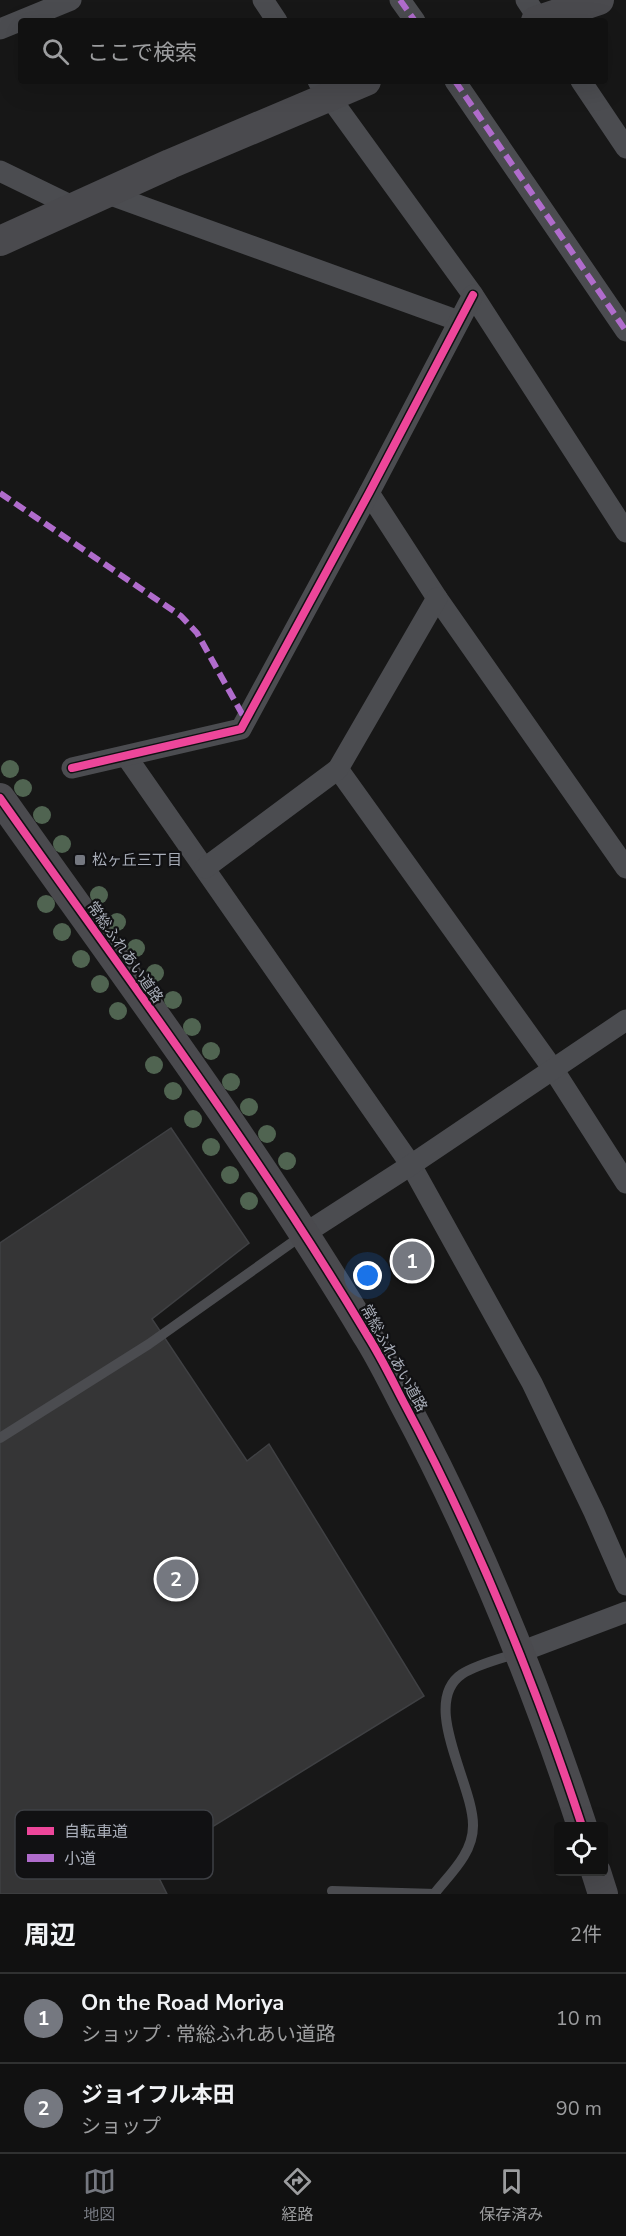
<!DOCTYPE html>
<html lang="ja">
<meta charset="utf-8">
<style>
:root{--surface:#111;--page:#1a1a1a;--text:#f1f3f6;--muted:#9c9d9f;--line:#303131;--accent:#757880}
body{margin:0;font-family:"Nunito Sans","Noto Sans JP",sans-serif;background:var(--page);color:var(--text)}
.controls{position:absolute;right:18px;bottom:18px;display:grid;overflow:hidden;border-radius:6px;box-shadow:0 6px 24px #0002}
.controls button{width:54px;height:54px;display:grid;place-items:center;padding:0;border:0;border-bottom:2px solid var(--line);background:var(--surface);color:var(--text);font:30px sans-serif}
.you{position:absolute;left:368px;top:1276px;width:21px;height:21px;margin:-15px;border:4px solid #fff;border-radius:50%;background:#1a73e8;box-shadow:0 0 0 9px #1a73e833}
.badge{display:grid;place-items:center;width:39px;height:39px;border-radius:50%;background:var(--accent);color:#fff;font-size:20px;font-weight:700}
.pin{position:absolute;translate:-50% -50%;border:3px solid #fff;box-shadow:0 2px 6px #0006}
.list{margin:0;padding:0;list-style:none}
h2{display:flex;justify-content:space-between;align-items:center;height:78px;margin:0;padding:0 24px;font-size:26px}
h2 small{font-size:20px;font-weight:400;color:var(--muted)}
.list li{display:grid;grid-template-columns:39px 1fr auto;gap:18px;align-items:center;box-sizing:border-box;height:90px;padding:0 24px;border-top:2px solid var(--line)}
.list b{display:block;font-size:22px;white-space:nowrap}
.list p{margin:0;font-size:20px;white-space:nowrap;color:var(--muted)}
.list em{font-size:20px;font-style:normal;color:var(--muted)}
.icon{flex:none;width:33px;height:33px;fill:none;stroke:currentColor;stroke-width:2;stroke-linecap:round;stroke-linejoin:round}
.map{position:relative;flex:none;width:626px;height:1894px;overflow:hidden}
.search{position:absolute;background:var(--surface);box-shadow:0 6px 24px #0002;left:18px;right:18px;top:18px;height:66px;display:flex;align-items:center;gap:15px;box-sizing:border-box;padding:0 21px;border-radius:6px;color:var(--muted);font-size:22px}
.sheet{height:258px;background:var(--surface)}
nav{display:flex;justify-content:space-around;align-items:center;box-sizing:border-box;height:84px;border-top:2px solid var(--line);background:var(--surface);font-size:16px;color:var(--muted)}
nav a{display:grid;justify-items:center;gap:3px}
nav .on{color:var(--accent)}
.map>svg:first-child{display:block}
.building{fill:#353536;stroke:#3f4043;stroke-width:1.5}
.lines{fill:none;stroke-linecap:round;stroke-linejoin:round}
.lane{stroke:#4b4c50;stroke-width:10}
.street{stroke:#4b4c50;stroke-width:21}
.secondary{stroke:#4a4a4e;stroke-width:30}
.quiet{stroke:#b06ccc;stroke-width:6;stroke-dasharray:12 6;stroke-linecap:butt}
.cycleway-casing{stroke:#111113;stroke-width:11}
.cycleway{stroke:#ed469a;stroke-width:8}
.tree{fill:#506451}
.poi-dot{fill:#757880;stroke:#111113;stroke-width:2}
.labels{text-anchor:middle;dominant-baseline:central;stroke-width:4.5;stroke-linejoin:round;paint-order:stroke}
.poi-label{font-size:15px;fill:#a8adb8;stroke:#111113;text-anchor:start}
.street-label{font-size:15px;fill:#a8adb8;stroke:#111113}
.key{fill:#111113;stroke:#3e4045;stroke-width:1.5}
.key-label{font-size:16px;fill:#a8adb8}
</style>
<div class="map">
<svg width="626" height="1894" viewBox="0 0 626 1894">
<rect width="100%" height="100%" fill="#171717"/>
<path class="building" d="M171 1128 249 1243 152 1319 247 1461 269 1444 424 1696 152 1864 167 1894H0V1243Z"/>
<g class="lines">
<g class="lane">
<path d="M0 1438 149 1344 304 1234"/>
<path d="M332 1891 436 1894"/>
<path d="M435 1893C451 1873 473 1853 473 1826 474 1785 419 1703 462 1674 478 1664 500 1659 518 1653"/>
</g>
<g class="street">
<path d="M263 0 277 21"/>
<path d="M400 0 415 21"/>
<path d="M526 0 540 21"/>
<path d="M0 29 71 0"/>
<path d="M318 81 473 295 626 532"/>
<path d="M455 81 626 331"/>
<path d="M581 81 626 148"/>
<path d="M0 171 74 207"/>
<path d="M105 193 459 321"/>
<path d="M369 493 437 598 626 868"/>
<path d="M126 756 411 1165 532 1383 594 1512 626 1585"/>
<path d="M72 768 241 729 369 493 473 295"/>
<path d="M338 769 553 1069 626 1183"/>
<path d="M205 868 338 769 437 598"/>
<path d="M304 1234 411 1165 626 1020"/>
<path d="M520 1652 626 1612"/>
</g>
<g class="secondary">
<path d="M536 21 599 0"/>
<path d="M0 241 170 164 366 81"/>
<path d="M0 798C125 975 256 1149 367 1335 381 1357 392 1380 404 1403 477 1539 534 1680 582 1826"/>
<path d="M596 1872 603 1894"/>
</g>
<g class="quiet">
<path d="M400 0 415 21"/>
<path d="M455 81 626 331"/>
<path d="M0 493 181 616 197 633 246 721"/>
</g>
<defs>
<g id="cycleway">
<path d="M72 768 241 729 369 493 473 295"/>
<path d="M0 798C125 975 256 1149 367 1335 381 1357 392 1380 404 1403 477 1539 534 1680 582 1826"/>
</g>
</defs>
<use href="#cycleway" class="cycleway-casing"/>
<use href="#cycleway" class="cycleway"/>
</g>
<g class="tree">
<circle cx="10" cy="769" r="9"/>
<circle cx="23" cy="788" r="9"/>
<circle cx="42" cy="815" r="9"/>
<circle cx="62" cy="844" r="9"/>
<circle cx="99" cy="895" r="9"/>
<circle cx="46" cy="904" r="9"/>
<circle cx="117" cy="922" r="9"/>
<circle cx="62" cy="932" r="9"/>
<circle cx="136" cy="948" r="9"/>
<circle cx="81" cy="959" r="9"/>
<circle cx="155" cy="973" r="9"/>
<circle cx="100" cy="984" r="9"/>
<circle cx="173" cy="1000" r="9"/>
<circle cx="118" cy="1011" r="9"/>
<circle cx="192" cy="1027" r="9"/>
<circle cx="211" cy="1051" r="9"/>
<circle cx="154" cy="1065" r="9"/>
<circle cx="231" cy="1082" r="9"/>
<circle cx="173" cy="1091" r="9"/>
<circle cx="249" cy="1107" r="9"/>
<circle cx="193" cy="1119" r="9"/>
<circle cx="267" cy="1134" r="9"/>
<circle cx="211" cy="1147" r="9"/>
<circle cx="287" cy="1161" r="9"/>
<circle cx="230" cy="1175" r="9"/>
<circle cx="249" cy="1201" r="9"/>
</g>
<rect class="poi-dot" x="74" y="854" width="12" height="12" rx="3"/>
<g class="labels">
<g class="poi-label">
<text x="92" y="860">松ヶ丘三丁目</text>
</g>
<g class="street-label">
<text transform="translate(125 952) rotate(55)">常総ふれあい道路</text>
<text transform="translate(394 1358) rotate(61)">常総ふれあい道路</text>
</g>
</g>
<rect x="15" y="1810" width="198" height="69" rx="9" class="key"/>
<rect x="27" y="1827" width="27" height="8" fill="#ed469a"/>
<rect x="27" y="1854" width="27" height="8" fill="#b06ccc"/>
<g class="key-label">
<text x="64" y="1837">自転車道</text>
<text x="64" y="1864">小道</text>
</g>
</svg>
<div class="controls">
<button><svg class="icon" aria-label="locate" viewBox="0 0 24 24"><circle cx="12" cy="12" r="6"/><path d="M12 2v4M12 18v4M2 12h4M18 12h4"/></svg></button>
</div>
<div class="you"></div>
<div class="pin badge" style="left:412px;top:1261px">1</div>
<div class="pin badge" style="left:176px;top:1579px">2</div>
<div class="search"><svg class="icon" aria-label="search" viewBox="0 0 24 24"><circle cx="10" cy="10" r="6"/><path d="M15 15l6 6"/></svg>ここで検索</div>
</div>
<section class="sheet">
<h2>周辺<small>2件</small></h2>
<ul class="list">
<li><span class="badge">1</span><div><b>On the Road Moriya</b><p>ショップ · 常総ふれあい道路</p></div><em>10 m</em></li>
<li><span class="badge">2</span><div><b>ジョイフル本田</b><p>ショップ</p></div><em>90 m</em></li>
</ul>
</section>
<nav>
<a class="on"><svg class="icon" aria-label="map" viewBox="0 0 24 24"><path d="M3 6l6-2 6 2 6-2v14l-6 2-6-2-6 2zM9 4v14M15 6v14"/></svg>地図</a>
<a><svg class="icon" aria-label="directions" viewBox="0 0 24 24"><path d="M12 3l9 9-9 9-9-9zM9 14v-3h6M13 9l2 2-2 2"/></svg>経路</a>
<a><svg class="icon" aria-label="saved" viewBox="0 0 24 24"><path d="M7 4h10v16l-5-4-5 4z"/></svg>保存済み</a>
</nav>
